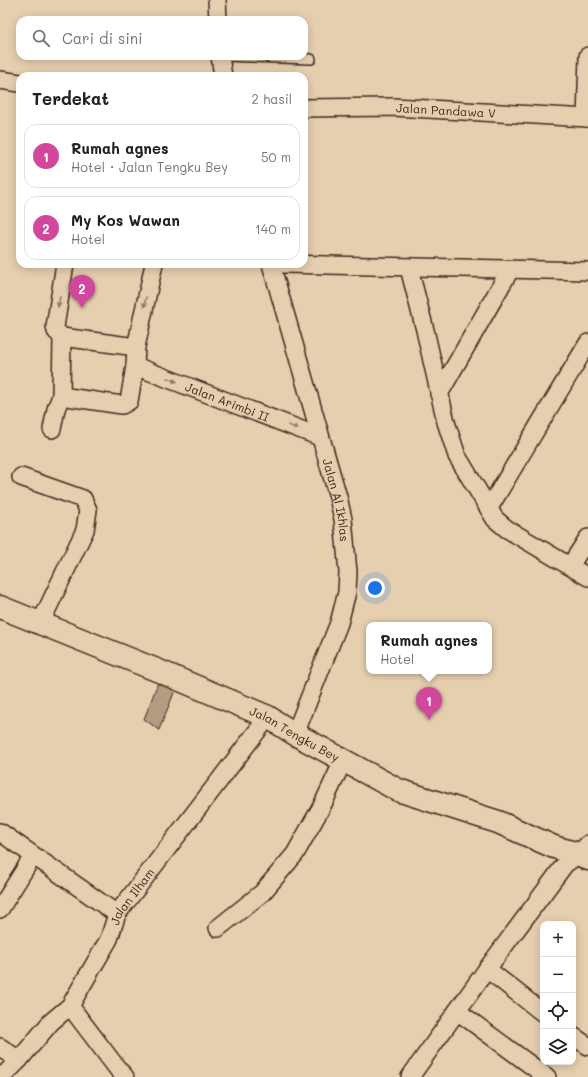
<!DOCTYPE html>
<html lang="id">
<meta charset="utf-8">
<style>
:root{--surface:#fff;--page:#f6f6f6;--text:#202124;--muted:#757577;--line:#e0e0e0;--accent:#7c3aed}
body{margin:0;font-family:Mali,sans-serif;background:var(--page);color:var(--text)}
.controls{position:absolute;right:12px;bottom:12px;display:grid;overflow:hidden;border-radius:8px;box-shadow:0 2px 10px #0003}
.controls button{width:36px;height:36px;display:grid;place-items:center;padding:0;border:0;border-bottom:1px solid var(--line);background:var(--surface);color:var(--text);font:20px sans-serif}
.you{position:absolute;left:375px;top:588px;width:14px;height:14px;margin:-10px;border:3px solid #fff;border-radius:50%;background:#1a73e8;box-shadow:0 0 0 6px #1a73e833}
.badge{display:grid;place-items:center;width:26px;height:26px;border-radius:50%;background:var(--accent);color:#fff;font-size:13px;font-weight:700}
.pin{position:absolute;translate:-50% -33px;filter:drop-shadow(0 1px 2px #0008)}
.pin::after{content:'';position:absolute;top:21px;width:14px;height:12px;background:inherit;clip-path:polygon(0 0,100% 0,50% 100%)}
.popup{position:absolute;left:366px;top:622px;width:126px;height:52px;box-sizing:border-box;display:grid;place-content:center;border-radius:8px;background:var(--surface);filter:drop-shadow(0 1px 3px #0005);font-size:13px;white-space:nowrap;color:var(--muted)}
.popup b{font-size:15px;color:var(--text)}
.popup::after{content:'';position:absolute;left:50%;top:100%;margin-left:-8px;border:8px solid transparent;border-top-color:var(--surface)}
.list{margin:0;padding:0;list-style:none}
h2{display:flex;justify-content:space-between;align-items:center;height:52px;margin:0;padding:0 16px;font-size:17px}
h2 small{font-size:13px;font-weight:400;color:var(--muted)}
.list li{display:grid;grid-template-columns:26px 1fr auto;gap:12px;align-items:center;box-sizing:border-box;height:64px;margin:0 8px 8px;padding:0 8px;border:1px solid var(--line);border-radius:12px}
.list b{display:block;font-size:15px;white-space:nowrap}
.list p{margin:0;font-size:13px;white-space:nowrap;color:var(--muted)}
.list em{font-size:13px;font-style:normal;color:var(--muted)}
.icon{flex:none;width:22px;height:22px;fill:none;stroke:currentColor;stroke-width:2;stroke-linecap:round;stroke-linejoin:round}
.map{position:relative;flex:none;width:588px;height:1077px;overflow:hidden}
.search{position:absolute;background:var(--surface);box-shadow:0 2px 10px #0003;left:16px;top:16px;width:292px;height:44px;display:flex;align-items:center;gap:10px;box-sizing:border-box;padding:0 14px;border-radius:12px;color:var(--muted);font-size:15px}
.panel{position:absolute;background:var(--surface);box-shadow:0 2px 10px #0003;left:16px;top:72px;width:292px;height:196px;border-radius:12px}
.map>svg:first-child{display:block}
.building{fill:#b29c82;stroke:#3b2a1e}
.lines{fill:none;stroke-linecap:round;stroke-linejoin:round}
.service-casing{stroke:#3b2a1e;stroke-width:12}
.minor-casing{stroke:#3b2a1e;stroke-width:20}
.secondary-casing{stroke:#3b2a1e;stroke-width:25}
.service{stroke:#e6cfaf;stroke-width:9}
.minor{stroke:#e6cfaf;stroke-width:17}
.secondary{stroke:#e6cfaf;stroke-width:22}
.oneway{fill:#907c66}
.labels{text-anchor:middle;dominant-baseline:central;stroke-width:4;stroke-linejoin:round;paint-order:stroke}
.street-label{font-size:12px;fill:#3b2a1e;stroke:#e6cfaf}
</style>
<div class="map">
<svg width="588" height="1077" viewBox="0 0 588 1077">
<rect width="100%" height="100%" fill="#e6cfaf"/>
<filter id="ink" filterUnits="userSpaceOnUse"><feTurbulence type="fractalNoise" baseFrequency=".025" numOctaves="2"/><feDisplacementMap in="SourceGraphic" scale="8" xChannelSelector="R" yChannelSelector="G"/><feConvolveMatrix kernelMatrix="1 2 1 2 8 2 1 2 1" color-interpolation-filters="sRGB"/></filter>
<g filter="url(#ink)">
<path class="building" d="M161 675 178 683 159 730 144 719Z"/>
<g class="lines">
<defs>
<path id="service" d="M220 56 311 59"/>
<g id="minor">
<path d="M217 0 218 20"/>
<path d="M220 56 223 76"/>
<path d="M0 80 20 83"/>
<path id="s1" d="M304 108 393 107 588 118"/>
<path d="M586 118 588 56"/>
<path id="s2" d="M271 264 338 497 343 519 348 572 347 592 339 623 295 734"/>
<path d="M283 264 588 271"/>
<path d="M409 268 425 330 446 422 457 456 495 519 507 529 588 577"/>
<path d="M62 337 136 347"/>
<path id="s3" d="M135 366 320 437"/>
<path d="M439 394 510 270"/>
<path d="M61 396 122 405 129 401 135 366 136 347 154 264"/>
<path d="M52 429 56 409 61 396 62 337 56 331 55 327 65 264"/>
<path d="M21 477 83 499 88 510 85 530 41 622"/>
<path d="M489 508 588 343"/>
<path d="M570 566 588 538"/>
<path d="M0 832 117 914"/>
<path d="M0 909 33 856"/>
<path d="M218 928 262 893 295 854 322 806 343 761"/>
<path d="M487 969 543 1013"/>
<path d="M70 1006 117 1068 125 1077"/>
<path d="M457 1011 547 1077"/>
<path d="M573 1036 588 1046"/>
<path d="M0 1047 19 1060"/>
<path id="s4" d="M2 1077 19 1060 51 1022 70 1006 109 939 117 914 268 717"/>
<path d="M410 1077 487 969 565 864 579 854 588 844"/>
</g>
<g id="secondary">
<path id="s5" d="M0 607 159 671 268 717 295 734 398 790 498 822 554 847 579 854 588 859"/>
</g>
</defs>
<use href="#service" class="service-casing"/>
<use href="#minor" class="minor-casing"/>
<use href="#secondary" class="secondary-casing"/>
<use href="#service" class="service"/>
<use href="#minor" class="minor"/>
<use href="#secondary" class="secondary"/>
</g>
<defs><path id="oneway-solid" d="M-6-.8H1V-3.2L6.5 0L1 3.2V.8H-6Z"/></defs>
<g class="oneway">
<use href="#oneway-solid" transform="translate(59 302) rotate(99)"/>
<use href="#oneway-solid" transform="translate(145 302) rotate(102)"/>
<use href="#oneway-solid" transform="translate(172 380) rotate(21)"/>
<use href="#oneway-solid" transform="translate(293 427) rotate(21)"/>
</g>
</g>
<g class="labels">
<g class="street-label">
<text stroke="none"><textPath href="#s1" startOffset="142">Jalan Pandawa V</textPath></text>
<text stroke="none"><textPath href="#s3" startOffset="99">Jalan Arimbi II</textPath></text>
<text stroke="none"><textPath href="#s2" startOffset="245">Jalan Al Ikhlas</textPath></text>
<text stroke="none"><textPath href="#s5" startOffset="321">Jalan Tengku Bey</textPath></text>
<text stroke="none"><textPath href="#s4" startOffset="225">Jalan Ilham</textPath></text>
</g>
</g>
</svg>
<div class="controls">
<button>+</button>
<button>−</button>
<button><svg class="icon" aria-label="locate" viewBox="0 0 24 24"><circle cx="12" cy="12" r="6"/><path d="M12 2v4M12 18v4M2 12h4M18 12h4"/></svg></button>
<button><svg class="icon" aria-label="layers" viewBox="0 0 24 24"><path d="M12 4l9 5-9 5-9-5zM3 14l9 5 9-5"/></svg></button>
</div>
<div class="you"></div>
<div class="pin badge" style="left:429px;top:720px;background:#d1479c">1</div>
<div class="popup"><b>Rumah agnes</b>Hotel</div>
<div class="pin badge" style="left:82px;top:308px;background:#d1479c">2</div>
<div class="search"><svg class="icon" aria-label="search" viewBox="0 0 24 24"><circle cx="10" cy="10" r="6"/><path d="M15 15l6 6"/></svg>Cari di sini</div>
<section class="panel">
<h2>Terdekat<small>2 hasil</small></h2>
<ul class="list">
<li><span class="badge" style="background:#d1479c">1</span><div><b>Rumah agnes</b><p>Hotel · Jalan Tengku Bey</p></div><em>50 m</em></li>
<li><span class="badge" style="background:#d1479c">2</span><div><b>My Kos Wawan</b><p>Hotel</p></div><em>140 m</em></li>
</ul>
</section>
</div>
